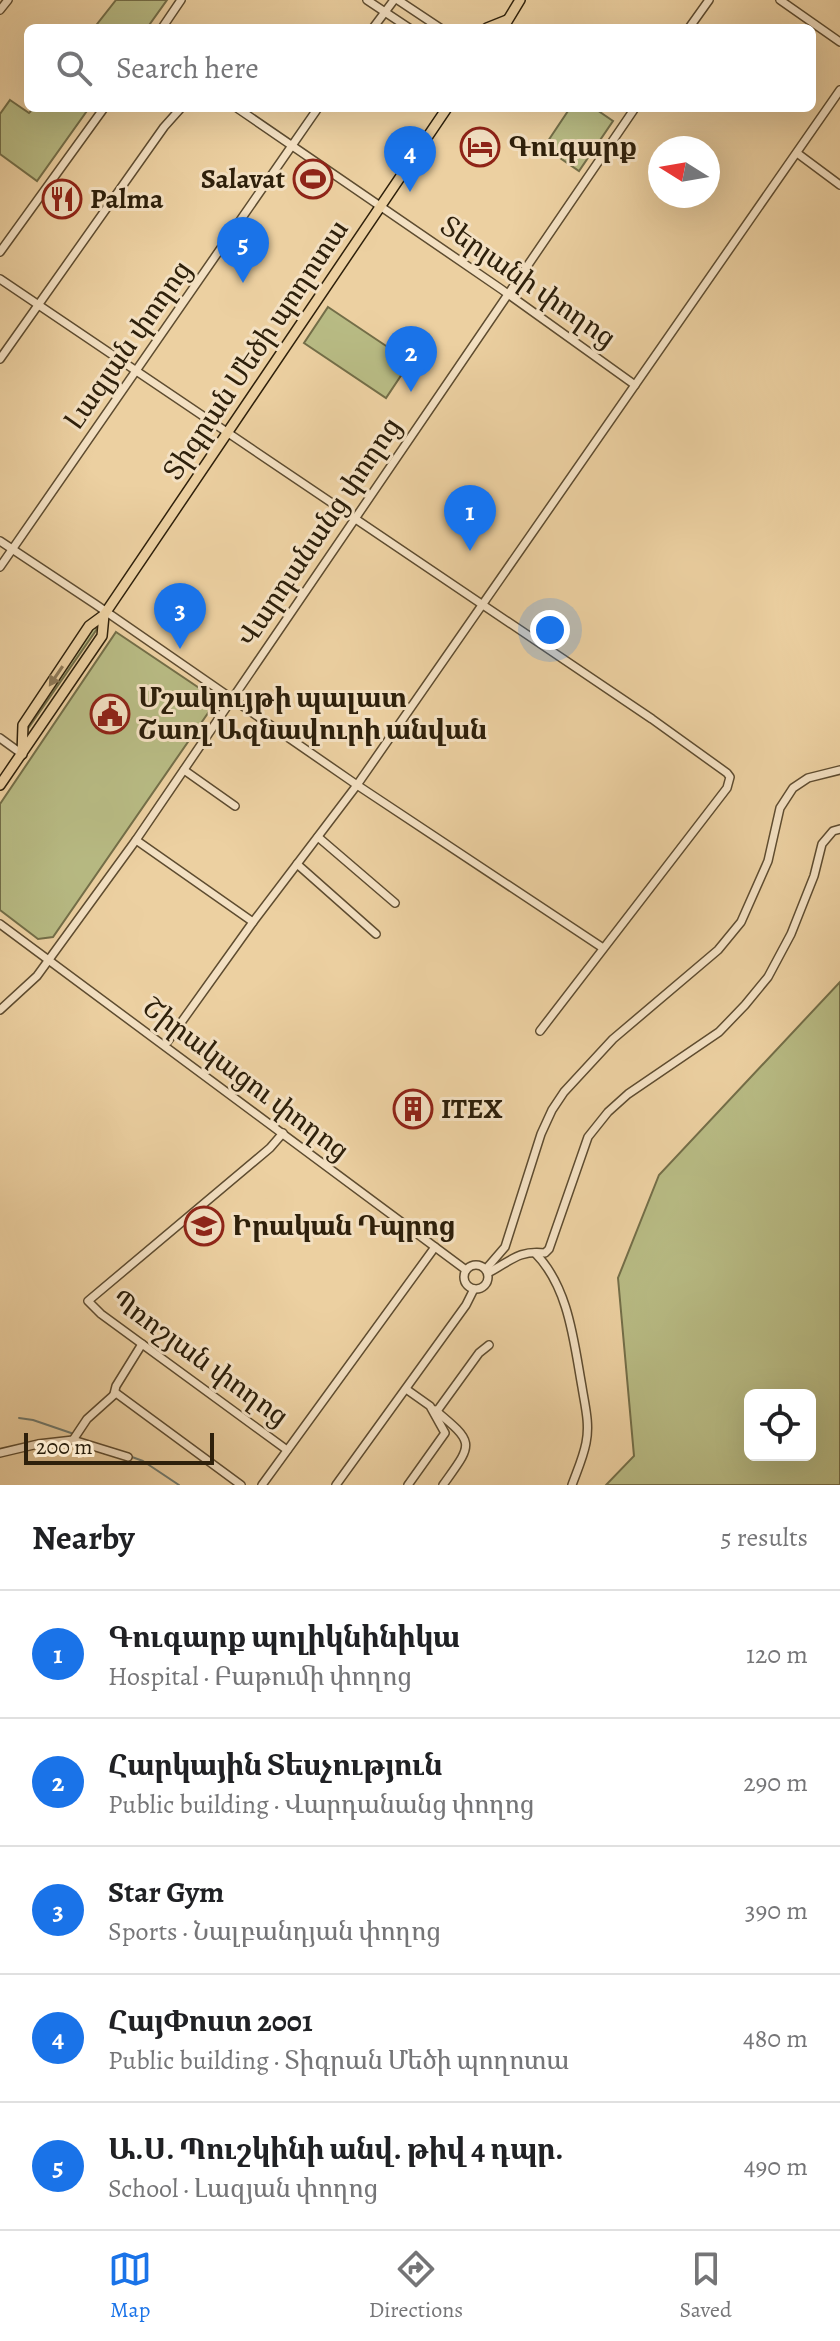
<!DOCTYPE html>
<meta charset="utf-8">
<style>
:root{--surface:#fff;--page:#f2f2f2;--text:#202124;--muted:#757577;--line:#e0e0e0;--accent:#1a73e8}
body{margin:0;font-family:Alegreya,"Noto Serif Armenian",serif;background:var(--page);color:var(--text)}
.controls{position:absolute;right:24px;bottom:24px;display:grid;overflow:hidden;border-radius:12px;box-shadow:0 8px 32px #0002}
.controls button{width:72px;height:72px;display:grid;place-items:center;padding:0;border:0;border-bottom:2px solid var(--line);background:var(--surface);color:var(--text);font:40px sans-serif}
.compass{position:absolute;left:648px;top:136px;width:72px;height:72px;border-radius:50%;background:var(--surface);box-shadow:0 8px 32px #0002;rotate:281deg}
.scale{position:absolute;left:24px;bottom:20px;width:190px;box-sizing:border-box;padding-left:8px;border:4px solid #2e200b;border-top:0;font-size:22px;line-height:28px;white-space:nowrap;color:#2e200b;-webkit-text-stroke:6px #f3e0c2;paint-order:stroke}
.you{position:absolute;left:550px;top:630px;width:28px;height:28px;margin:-20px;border:6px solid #fff;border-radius:50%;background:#1a73e8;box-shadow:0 0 0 12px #1a73e833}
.badge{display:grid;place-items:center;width:52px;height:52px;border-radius:50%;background:var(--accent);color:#fff;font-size:26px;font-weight:700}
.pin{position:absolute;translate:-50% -66px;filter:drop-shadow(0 2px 4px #0008)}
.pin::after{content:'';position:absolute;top:42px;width:28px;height:24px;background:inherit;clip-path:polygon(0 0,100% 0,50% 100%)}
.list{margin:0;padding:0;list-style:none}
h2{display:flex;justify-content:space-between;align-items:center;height:104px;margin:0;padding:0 32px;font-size:34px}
h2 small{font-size:26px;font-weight:400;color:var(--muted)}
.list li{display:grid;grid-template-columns:52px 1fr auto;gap:24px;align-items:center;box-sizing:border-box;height:128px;padding:0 32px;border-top:2px solid var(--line)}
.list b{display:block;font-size:30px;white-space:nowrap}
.list p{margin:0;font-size:26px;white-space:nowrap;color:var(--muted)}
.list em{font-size:26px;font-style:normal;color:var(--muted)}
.icon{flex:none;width:44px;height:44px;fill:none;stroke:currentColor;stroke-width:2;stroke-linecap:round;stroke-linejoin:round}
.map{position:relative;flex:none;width:840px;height:1485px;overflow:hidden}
.search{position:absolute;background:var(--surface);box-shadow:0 8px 32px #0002;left:24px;right:24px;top:24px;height:88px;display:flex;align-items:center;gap:20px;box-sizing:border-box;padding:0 28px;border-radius:12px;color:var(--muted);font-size:30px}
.sheet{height:744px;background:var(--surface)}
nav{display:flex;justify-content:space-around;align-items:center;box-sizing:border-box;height:112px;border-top:2px solid var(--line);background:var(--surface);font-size:22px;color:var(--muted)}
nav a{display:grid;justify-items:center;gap:4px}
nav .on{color:var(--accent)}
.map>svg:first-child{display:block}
.green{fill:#b8bb84;stroke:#736e48;stroke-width:2;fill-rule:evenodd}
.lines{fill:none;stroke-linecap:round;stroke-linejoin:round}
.stream{stroke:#70796d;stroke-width:2}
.minor-casing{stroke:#5e4c30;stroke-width:10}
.major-casing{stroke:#2e200b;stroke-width:12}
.minor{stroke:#f3e0c2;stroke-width:7}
.major{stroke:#ecd0a1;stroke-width:9}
.oneway{fill:#8d7856}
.labels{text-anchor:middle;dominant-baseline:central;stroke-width:6;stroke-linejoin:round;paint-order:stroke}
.poi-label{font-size:28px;font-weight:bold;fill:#2e200b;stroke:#f3e0c2;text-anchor:start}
.street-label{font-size:28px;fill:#2e200b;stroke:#f3e0c2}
</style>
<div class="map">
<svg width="840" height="1485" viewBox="0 0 840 1485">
<rect width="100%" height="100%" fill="#ecd0a1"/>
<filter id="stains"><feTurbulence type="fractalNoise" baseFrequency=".0025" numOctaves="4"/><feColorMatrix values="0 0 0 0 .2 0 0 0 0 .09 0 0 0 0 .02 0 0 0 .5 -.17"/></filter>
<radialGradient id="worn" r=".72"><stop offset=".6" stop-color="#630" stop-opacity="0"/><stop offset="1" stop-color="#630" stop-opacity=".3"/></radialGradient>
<g class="green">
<path d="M116 0H167L147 28H94Z"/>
<path d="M10 100 29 113 34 108H89L37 181 0 154V114Z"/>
<path d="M570 108H594L613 121 579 171 544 147Z"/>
<path d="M328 307 410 362 386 398 304 343Z"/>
<path d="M94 627 97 629 27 730 26 728Z"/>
<path d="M116 632 217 700 53 937 38 939 0 910V804Z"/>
<path d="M840 982V1485H606L634 1456 618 1278 659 1175ZM750 1395H810V1455H750Z"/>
</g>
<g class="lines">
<g class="stream">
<path d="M19 1418 33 1420 74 1434"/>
<path d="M132 1457 143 1461 179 1485"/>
</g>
<defs>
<g id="minor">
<path d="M367 0 409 28"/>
<path d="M398 0 440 28"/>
<path d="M780 0 840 42"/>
<path d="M0 10 8 0"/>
<path d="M162 28 181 0"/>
<path d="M373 28 394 0"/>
<path d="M689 28 709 0"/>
<path d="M237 108 501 289 635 385"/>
<path d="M797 153 840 185"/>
<path d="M0 252 104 108"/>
<path d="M0 279 652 719 727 773 730 777 727 788 540 1031"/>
<path d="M0 359 164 127 181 108"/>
<path d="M0 541 95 604 357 785 603 948"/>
<path d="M0 567 318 108"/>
<path d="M0 738 22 754"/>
<path d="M184 770 235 806"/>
<path d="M318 837 395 903"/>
<path d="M136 840 253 922"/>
<path d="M297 864 376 934"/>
<path d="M0 924 466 1270"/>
<path d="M0 1010 37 976 136 840 635 108"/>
<path d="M165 1045 253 922 357 785 840 90"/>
<path d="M283 1133 270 1148 88 1301 101 1314 287 1450"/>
<path d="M535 1253C569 1287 574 1343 582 1387 585 1406 590 1424 586 1443 583 1458 577 1471 572 1485"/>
<circle cx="476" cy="1277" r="12"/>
<path d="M486 1269 505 1247 541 1134 552 1110 564 1092 613 1039 718 950 741 922 768 861 780 808 793 788 808 778 840 770"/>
<path d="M488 1273C511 1261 518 1250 545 1253L549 1249 588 1137 608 1112 628 1094 719 1032 745 1005 768 977 791 934 814 876 822 844 833 831 840 829"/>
<path d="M406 1389 430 1406 445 1433 408 1485"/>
<path d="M114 1394 116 1386 142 1344"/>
<path d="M435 1410C476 1444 473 1443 443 1485"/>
<path d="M437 1411 479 1353 489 1345"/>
<path d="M73 1440 87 1419 116 1393 241 1485"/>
<path d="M0 1453 38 1444 73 1440 128 1457"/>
<path d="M262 1485 435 1247"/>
<path d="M336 1485 466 1305 474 1289"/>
</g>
<g id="major">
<path d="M487 28 507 20"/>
<path d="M503 28 520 0"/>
<path d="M22 754 23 725 89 626 104 615 447 108"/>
<path d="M0 785 102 636 104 615"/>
</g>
</defs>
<use href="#minor" class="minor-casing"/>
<use href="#major" class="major-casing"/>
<use href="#minor" class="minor"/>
<use href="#major" class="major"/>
</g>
<defs><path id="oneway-solid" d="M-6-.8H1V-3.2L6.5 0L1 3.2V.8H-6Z" transform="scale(2)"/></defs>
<use class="oneway" href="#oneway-solid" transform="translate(56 676) rotate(124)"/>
<defs>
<symbol id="hotel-ring" viewBox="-11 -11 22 22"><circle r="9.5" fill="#f3e0c2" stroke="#8f2418" stroke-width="1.5"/><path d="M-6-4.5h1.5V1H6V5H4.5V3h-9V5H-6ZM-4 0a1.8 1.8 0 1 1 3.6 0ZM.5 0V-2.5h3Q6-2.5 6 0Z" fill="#8f2418"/></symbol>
<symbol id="stadium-ring" viewBox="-11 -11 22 22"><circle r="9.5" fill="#f3e0c2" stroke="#8f2418" stroke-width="1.5"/><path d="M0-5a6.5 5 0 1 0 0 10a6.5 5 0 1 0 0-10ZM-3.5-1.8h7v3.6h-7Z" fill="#8f2418"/></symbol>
<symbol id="restaurant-ring" viewBox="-11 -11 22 22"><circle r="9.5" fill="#f3e0c2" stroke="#8f2418" stroke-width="1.5"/><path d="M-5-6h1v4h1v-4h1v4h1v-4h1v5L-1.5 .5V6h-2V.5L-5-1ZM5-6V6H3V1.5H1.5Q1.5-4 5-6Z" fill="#8f2418"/></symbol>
<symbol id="civic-ring" viewBox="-11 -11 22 22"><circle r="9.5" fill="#f3e0c2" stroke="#8f2418" stroke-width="1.5"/><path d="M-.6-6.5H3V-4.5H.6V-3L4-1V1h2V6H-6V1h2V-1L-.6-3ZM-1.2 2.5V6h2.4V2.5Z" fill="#8f2418"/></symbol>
<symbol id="building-ring" viewBox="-11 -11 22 22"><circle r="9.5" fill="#f3e0c2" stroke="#8f2418" stroke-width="1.5"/><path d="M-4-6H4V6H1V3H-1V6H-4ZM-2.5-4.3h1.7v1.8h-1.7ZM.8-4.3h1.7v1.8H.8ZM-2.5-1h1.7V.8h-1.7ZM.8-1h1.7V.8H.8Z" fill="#8f2418"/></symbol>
<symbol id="school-ring" viewBox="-11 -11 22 22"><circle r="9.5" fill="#f3e0c2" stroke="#8f2418" stroke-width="1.5"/><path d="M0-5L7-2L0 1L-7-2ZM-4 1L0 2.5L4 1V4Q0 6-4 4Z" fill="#8f2418"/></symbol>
</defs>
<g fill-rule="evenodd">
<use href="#hotel-ring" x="458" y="125" width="44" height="44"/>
<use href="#stadium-ring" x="291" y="157" width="44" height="44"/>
<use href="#restaurant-ring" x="40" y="177" width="44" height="44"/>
<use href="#civic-ring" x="88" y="692" width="44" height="44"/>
<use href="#building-ring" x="391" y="1087" width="44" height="44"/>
<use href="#school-ring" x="182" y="1204" width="44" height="44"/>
</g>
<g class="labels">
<g class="poi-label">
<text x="508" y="147">Գուգարք</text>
<text x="285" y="179" text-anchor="end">Salavat</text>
<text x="90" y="199">Palma</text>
<text x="138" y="698">Մշակույթի պալատ<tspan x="138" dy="32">Շառլ Ազնավուրի անվան</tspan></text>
<text x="441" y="1109">ITEX</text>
<text x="232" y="1226">Իրական Դպրոց</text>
</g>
<g class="street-label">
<text transform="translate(528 282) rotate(35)">Տերյանի փողոց</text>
<text transform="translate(128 345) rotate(-55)">Լազյան փողոց</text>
<text transform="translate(256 350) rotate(-56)">Տիգրան Մեծի պողոտա</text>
<text transform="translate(319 532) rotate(-56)">Վարդանանց փողոց</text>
<text transform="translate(246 1079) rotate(37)">Շիրակացու փողոց</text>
<text transform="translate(200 1358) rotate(36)">Պռոշյան փողոց</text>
</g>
</g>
<rect width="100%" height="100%" filter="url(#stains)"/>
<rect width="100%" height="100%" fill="url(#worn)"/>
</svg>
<div class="controls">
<button><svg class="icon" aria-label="locate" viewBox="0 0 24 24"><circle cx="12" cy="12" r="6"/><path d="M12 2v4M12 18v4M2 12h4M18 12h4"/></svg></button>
</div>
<svg class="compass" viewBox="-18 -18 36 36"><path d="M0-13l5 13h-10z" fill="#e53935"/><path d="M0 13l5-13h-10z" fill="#757577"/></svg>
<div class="scale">200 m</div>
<div class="you"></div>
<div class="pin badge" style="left:470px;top:551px">1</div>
<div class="pin badge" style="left:411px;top:392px">2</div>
<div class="pin badge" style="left:180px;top:649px">3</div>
<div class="pin badge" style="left:410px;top:192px">4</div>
<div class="pin badge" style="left:243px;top:283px">5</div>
<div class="search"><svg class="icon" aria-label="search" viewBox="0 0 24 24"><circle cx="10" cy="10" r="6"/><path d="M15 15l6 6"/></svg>Search here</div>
</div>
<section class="sheet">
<h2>Nearby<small>5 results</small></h2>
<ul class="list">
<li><span class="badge">1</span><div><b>Գուգարք պոլիկնինիկա</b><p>Hospital · Բաթումի փողոց</p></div><em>120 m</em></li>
<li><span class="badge">2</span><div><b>Հարկային Տեսչություն</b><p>Public building · Վարդանանց փողոց</p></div><em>290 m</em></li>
<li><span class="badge">3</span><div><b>Star Gym</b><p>Sports · Նալբանդյան փողոց</p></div><em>390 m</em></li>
<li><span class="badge">4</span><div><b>ՀայՓոստ 2001</b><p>Public building · Տիգրան Մեծի պողոտա</p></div><em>480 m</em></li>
<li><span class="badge">5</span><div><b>Ա.Ս. Պուշկինի անվ. թիվ 4 դպր.</b><p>School · Լազյան փողոց</p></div><em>490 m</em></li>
</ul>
</section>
<nav>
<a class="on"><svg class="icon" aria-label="map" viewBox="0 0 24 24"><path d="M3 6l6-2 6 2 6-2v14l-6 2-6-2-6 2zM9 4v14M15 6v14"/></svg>Map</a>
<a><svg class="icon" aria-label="directions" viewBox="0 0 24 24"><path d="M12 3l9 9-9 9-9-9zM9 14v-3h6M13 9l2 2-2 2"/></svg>Directions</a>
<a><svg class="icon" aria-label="saved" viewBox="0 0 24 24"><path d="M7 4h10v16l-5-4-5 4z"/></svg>Saved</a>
</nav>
